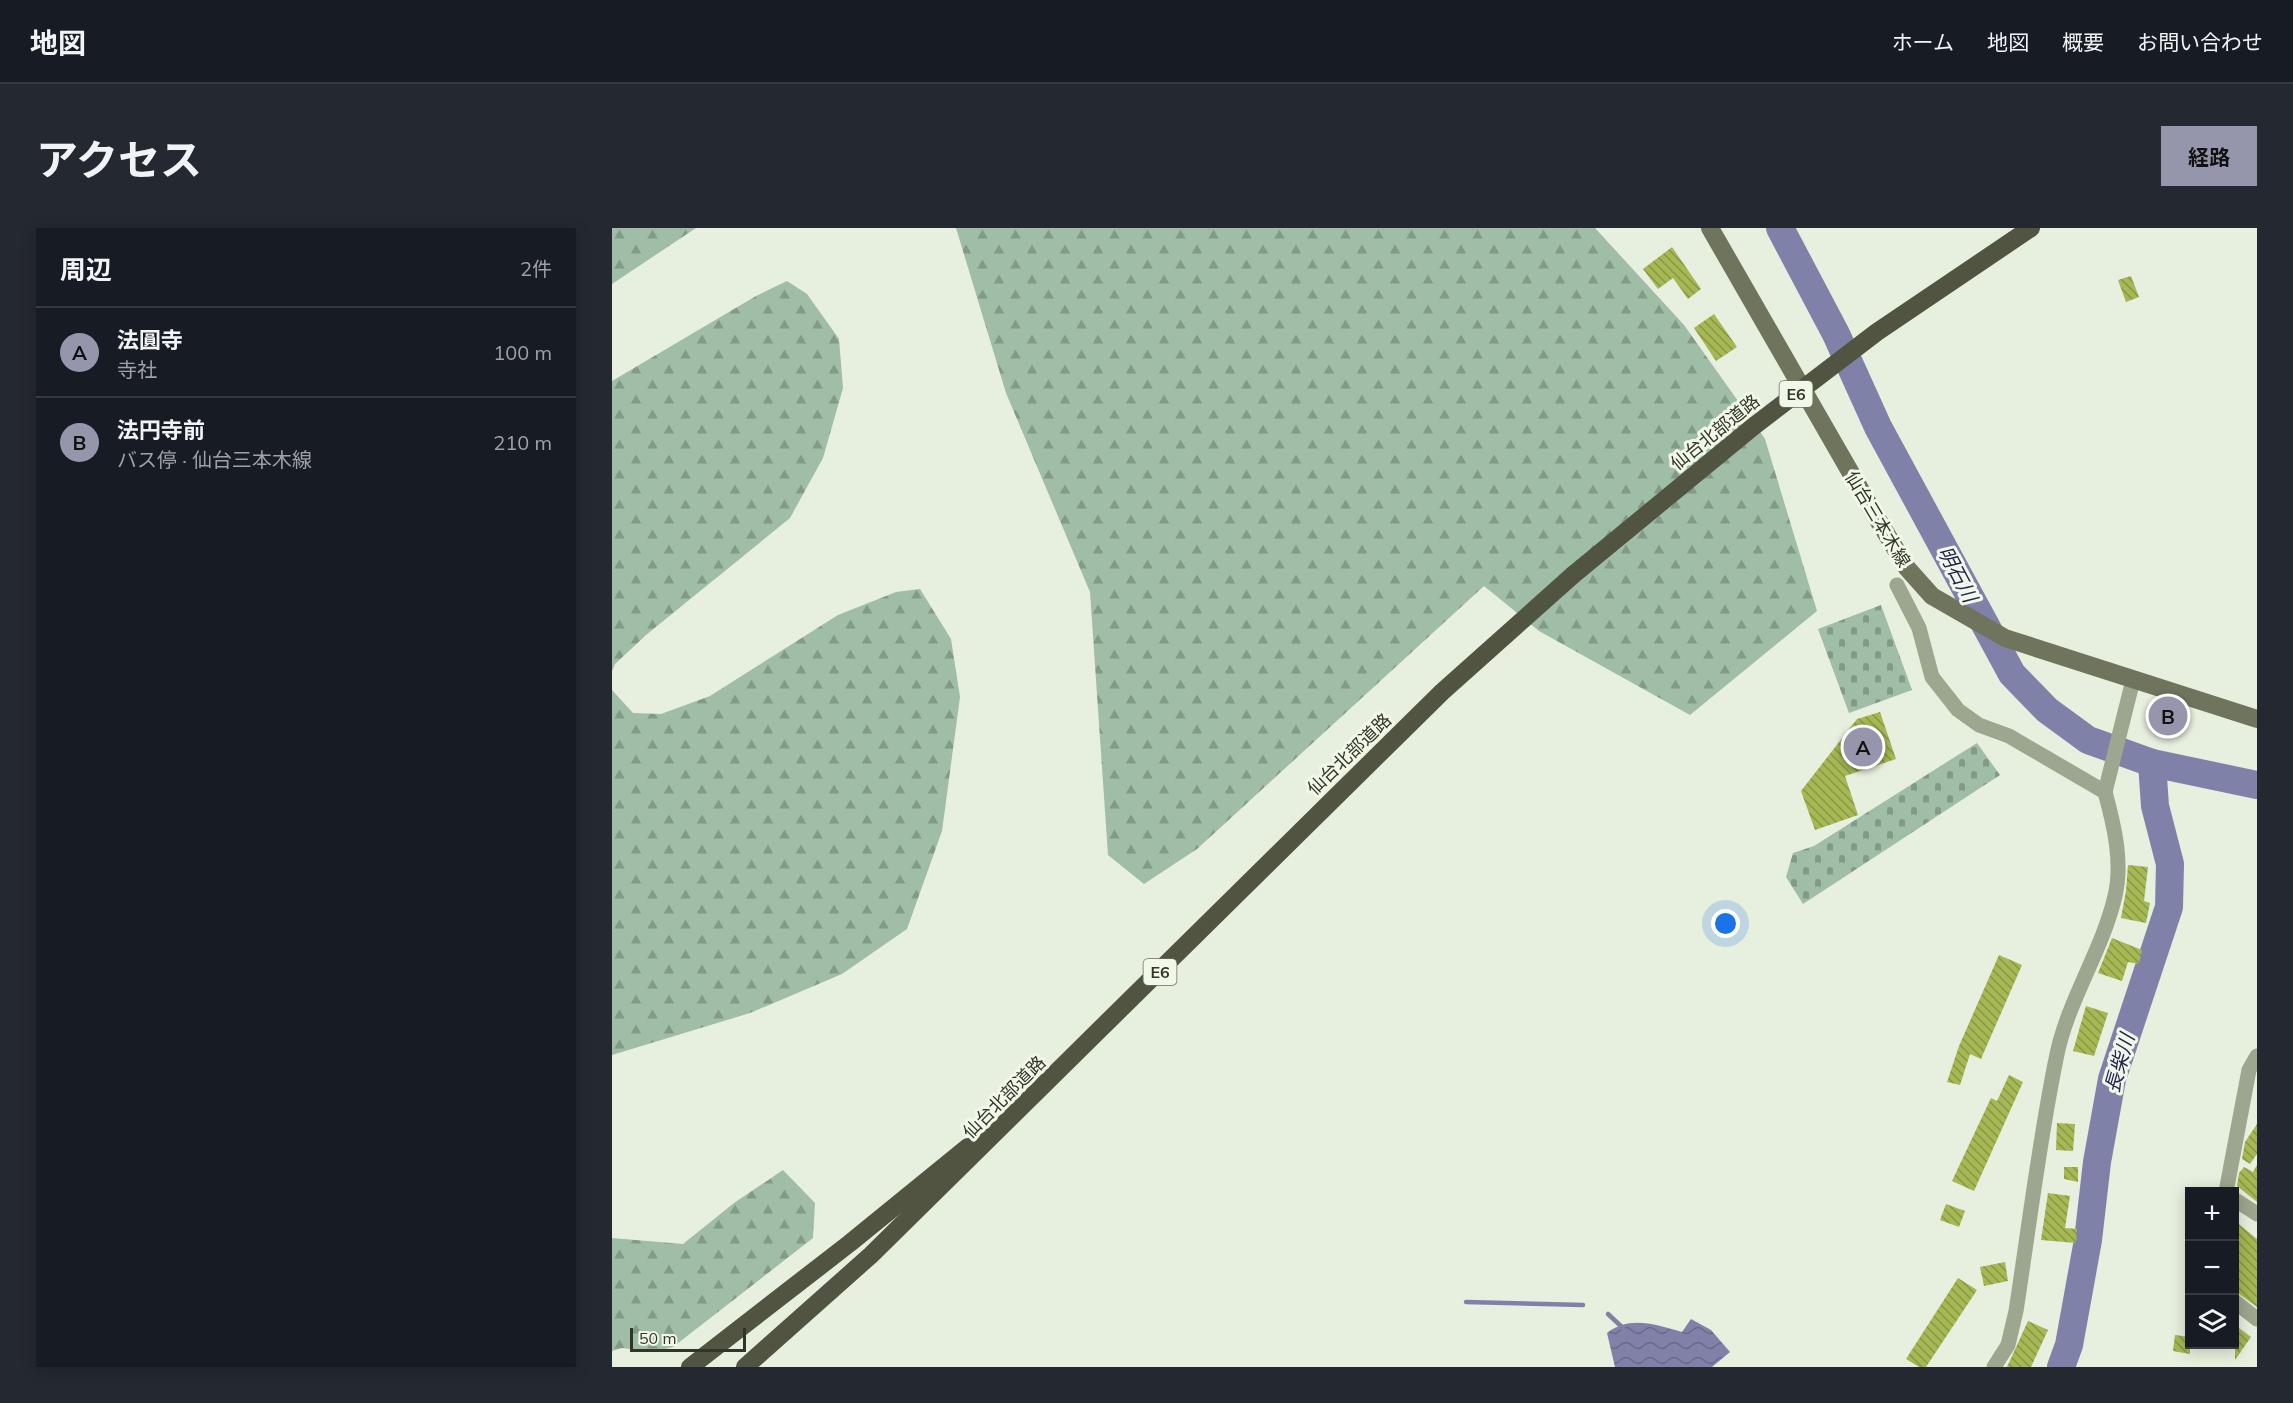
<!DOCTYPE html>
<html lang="ja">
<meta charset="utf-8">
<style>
:root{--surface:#171b24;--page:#242831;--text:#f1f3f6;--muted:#9ea1a6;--line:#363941;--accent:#9596ac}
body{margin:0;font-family:Mulish,"Noto Sans JP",sans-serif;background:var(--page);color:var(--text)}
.controls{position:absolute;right:18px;bottom:18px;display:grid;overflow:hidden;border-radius:0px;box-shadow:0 3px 15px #0003}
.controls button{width:54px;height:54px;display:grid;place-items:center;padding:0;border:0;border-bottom:2px solid var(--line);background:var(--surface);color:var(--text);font:30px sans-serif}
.scale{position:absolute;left:18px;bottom:15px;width:116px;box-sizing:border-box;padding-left:6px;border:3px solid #323529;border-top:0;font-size:16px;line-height:21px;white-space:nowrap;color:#323529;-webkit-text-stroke:4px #f1f7e9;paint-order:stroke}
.you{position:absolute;left:1114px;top:696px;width:21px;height:21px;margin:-15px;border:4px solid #fff;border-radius:50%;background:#1a73e8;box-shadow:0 0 0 9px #1a73e833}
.badge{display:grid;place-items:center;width:39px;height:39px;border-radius:50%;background:var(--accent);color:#111;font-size:20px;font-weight:700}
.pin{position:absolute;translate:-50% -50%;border:3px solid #fff;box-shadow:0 2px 6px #0006}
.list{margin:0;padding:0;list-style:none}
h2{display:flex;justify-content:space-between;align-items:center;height:78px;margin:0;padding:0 24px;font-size:26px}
h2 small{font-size:20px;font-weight:400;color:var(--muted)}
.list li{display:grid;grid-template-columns:39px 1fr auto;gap:18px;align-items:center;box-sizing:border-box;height:90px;padding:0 24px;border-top:2px solid var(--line)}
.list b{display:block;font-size:22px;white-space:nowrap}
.list p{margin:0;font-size:20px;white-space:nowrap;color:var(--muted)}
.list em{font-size:20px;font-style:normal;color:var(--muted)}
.icon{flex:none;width:33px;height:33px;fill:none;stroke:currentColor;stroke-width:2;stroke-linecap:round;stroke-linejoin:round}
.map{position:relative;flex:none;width:1645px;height:1139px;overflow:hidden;border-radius:0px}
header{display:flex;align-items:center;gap:36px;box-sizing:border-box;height:84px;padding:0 30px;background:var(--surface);border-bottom:2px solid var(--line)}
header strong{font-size:28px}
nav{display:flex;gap:33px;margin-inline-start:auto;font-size:21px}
.intro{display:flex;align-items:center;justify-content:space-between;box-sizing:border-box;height:144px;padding:0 36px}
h1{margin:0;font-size:42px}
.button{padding:15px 27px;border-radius:0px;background:var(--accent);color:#111;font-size:21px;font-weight:700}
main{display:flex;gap:36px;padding:0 36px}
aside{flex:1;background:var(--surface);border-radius:0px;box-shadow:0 3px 15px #0003}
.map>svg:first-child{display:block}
.forest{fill:url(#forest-firs)}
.cemetery{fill:url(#cemetery-stones)}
.water{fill:url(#water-waves)}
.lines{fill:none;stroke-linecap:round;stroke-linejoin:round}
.stream{stroke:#8081a9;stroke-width:4.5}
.river{stroke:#8081a9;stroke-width:28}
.building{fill:url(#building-back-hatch)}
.minor{stroke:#9da68e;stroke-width:15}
.major{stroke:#6e755c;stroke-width:18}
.highway{stroke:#505441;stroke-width:18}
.highway-bridge{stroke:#505441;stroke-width:18}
.labels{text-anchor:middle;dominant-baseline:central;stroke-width:6;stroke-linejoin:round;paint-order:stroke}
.shield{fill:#f1f7e9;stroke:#6b6f63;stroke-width:1.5}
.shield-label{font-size:16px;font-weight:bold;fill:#323529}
.street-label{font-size:18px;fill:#323529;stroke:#f1f7e9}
.water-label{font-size:20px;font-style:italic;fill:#242451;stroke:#f1f7e9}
</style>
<header>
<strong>地図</strong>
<nav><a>ホーム</a><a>地図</a><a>概要</a><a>お問い合わせ</a></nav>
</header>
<div class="intro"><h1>アクセス</h1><a class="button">経路</a></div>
<main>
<aside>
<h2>周辺<small>2件</small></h2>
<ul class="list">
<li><span class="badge">A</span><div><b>法圓寺</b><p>寺社</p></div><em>100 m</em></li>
<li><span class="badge">B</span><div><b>法円寺前</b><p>バス停 · 仙台三本木線</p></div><em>210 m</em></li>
</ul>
</aside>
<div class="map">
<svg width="1645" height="1139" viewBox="0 0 1645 1139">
<defs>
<pattern id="forest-firs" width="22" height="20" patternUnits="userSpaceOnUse" patternTransform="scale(1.5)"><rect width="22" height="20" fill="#9fbda7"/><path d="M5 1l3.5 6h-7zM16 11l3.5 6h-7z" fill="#829a88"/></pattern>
<pattern id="cemetery-stones" width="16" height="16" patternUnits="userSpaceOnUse" patternTransform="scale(1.5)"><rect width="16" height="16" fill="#9fbda7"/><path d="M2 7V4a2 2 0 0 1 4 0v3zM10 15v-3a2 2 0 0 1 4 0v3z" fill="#829a88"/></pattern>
<pattern id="water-waves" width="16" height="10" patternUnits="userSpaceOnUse" patternTransform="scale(1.5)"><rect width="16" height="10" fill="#8081a9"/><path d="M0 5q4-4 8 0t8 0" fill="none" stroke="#696a8a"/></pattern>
<pattern id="building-back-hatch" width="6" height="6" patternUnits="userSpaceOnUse" patternTransform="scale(1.5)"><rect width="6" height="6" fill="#a5b853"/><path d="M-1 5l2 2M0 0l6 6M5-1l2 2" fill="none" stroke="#879645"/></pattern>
</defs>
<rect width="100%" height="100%" fill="#e7efde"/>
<g class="forest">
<path d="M0 0H84L0 56Z"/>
<path d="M344 0H983L1072 97 1153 211 1205 383 1078 487 927 403 872 358 585 621 532 656 496 627 478 364 394 165Z"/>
<path d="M175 53 195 66 227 111 231 160 211 230 178 290 34 407 3 436 0 443V153L144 68Z"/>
<path d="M308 361 339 411 348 469 330 603 295 701 230 746 138 785 0 827V462L21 485 49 486 98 468 226 387 284 364Z"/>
<path d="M171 942 203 975 201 1010 61 1119 42 1124 10 1120 0 1123V1010L71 1016 122 975Z"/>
</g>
<g class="cemetery">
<path d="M1269 377 1300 462 1237 485 1206 401Z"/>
<path d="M1365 515 1388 547 1191 676 1174 649 1181 625 1202 618Z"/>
</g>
<path class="water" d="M1079 1091 1099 1102 1118 1124 1100 1139H1003L995 1105C1018 1087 1044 1097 1070 1104Z"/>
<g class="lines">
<g class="stream">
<path d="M854 1074 971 1077"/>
<path d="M996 1086 1011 1100"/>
</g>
<g class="river">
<path d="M1168 0 1224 106 1266 199 1400 446 1435 482 1476 512 1540 535 1645 557"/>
<path d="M1449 1139 1457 1117 1476 1012 1485 934 1500 851 1557 679 1558 636 1543 578 1540 535"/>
</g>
</g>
<g class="building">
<path d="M1060 19 1089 61 1076 71 1061 50 1046 61 1031 41Z"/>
<path d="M1519 48 1527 69 1514 74 1506 52Z"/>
<path d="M1102 86 1125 119 1104 133 1082 100Z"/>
<path d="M1268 484 1284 531 1233 548 1246 587 1203 602 1189 563 1245 491Z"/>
<path d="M1516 637 1536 639 1532 673 1538 675 1534 695 1509 690 1514 663Z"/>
<path d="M1500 710 1530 722 1527 736 1516 734 1510 753 1486 745Z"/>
<path d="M1387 727 1410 737 1369 831 1358 826 1348 857 1335 854 1347 818Z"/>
<path d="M1474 778 1496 785 1482 828 1461 823Z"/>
<path d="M1397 847 1411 854 1362 963 1340 953 1379 870 1385 873Z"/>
<path d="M1445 895 1463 896 1461 923 1444 922Z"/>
<path d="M1645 896V926L1638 936 1630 931 1633 914Z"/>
<path d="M1645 937V974L1625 958 1627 945 1632 939 1641 944Z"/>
<path d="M1452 939H1466V954L1452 951Z"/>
<path d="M1436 965 1458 968 1453 1000 1465 1001 1464 1015 1429 1012Z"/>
<path d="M1334 976 1353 983 1347 999 1328 992Z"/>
<path d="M1623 993 1645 1011V1079L1623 1063Z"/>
<path d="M1393 1034 1396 1053 1372 1058 1368 1039Z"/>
<path d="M1346 1050 1365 1062 1314 1139H1307L1294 1131Z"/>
<path d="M1416 1093 1436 1102 1419 1139H1395Z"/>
<path d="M1623 1097 1639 1109 1623 1132Z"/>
<path d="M1563 1107 1578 1109V1126L1561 1123Z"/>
</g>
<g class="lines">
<g class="minor">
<path d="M1285 357 1307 400 1320 449 1346 482 1367 497 1397 508 1493 564C1502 597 1511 634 1503 668 1490 724 1455 773 1444 831 1427 914 1417 999 1404 1083L1396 1117 1382 1139"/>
<path d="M1493 564 1521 452"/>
<path d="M1614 964 1637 842 1645 828"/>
<path d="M1622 971 1645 986"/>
<path d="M1622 1073 1645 1091"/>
</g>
<path class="major" d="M1098 0 1263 287 1295 340 1320 368 1393 410 1645 491"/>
<g class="highway">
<path d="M78 1139 238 1015 356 919"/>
<path d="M133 1139 259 1027 830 464 961 347"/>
</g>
<path class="highway-bridge" d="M961 347 1142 198 1265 104 1419 0"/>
</g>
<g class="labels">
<g class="shield">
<rect x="1167.5" y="153" width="33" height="26" rx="4.5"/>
<rect x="531.5" y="731" width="33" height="26" rx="4.5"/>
</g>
<g class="shield-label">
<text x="1184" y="166">E6</text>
<text x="548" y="744">E6</text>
</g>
<g class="street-label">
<text transform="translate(1103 204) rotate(-39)">仙台北部道路</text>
<text transform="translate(1266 291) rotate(59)">仙台三本木線</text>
<text transform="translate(737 526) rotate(-44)">仙台北部道路</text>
<text transform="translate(392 869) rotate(-45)">仙台北部道路</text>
</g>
<g class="water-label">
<text transform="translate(1346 346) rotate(62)">明石川</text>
<text transform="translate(1507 835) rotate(-74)">長柴川</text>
</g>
</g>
</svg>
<div class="controls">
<button>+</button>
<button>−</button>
<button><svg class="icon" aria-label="layers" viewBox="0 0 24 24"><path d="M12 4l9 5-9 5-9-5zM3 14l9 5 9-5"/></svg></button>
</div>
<div class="scale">50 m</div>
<div class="you"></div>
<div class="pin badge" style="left:1251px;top:519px">A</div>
<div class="pin badge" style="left:1556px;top:488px">B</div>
</div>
</main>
